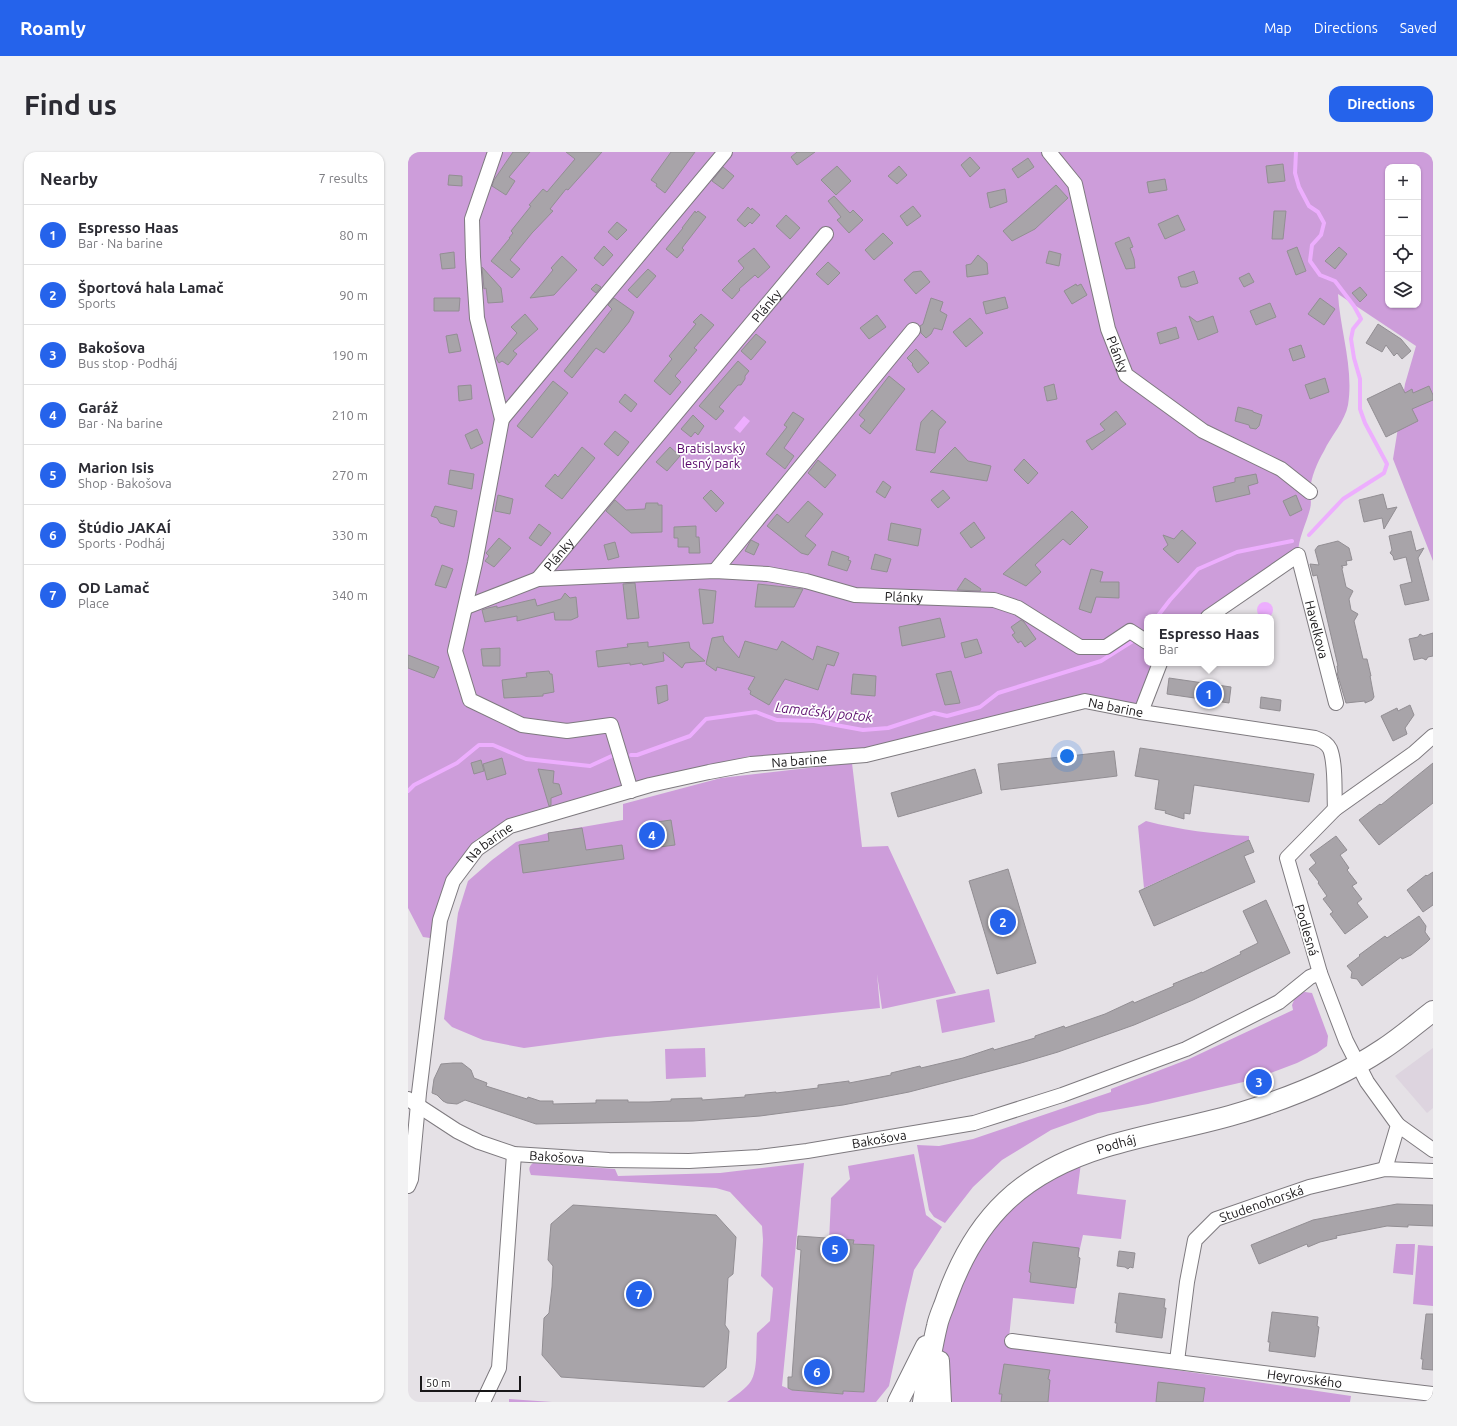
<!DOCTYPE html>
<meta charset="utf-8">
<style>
:root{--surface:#fff;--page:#f2f2f3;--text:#2b2b33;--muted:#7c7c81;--line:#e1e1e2;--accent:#2563eb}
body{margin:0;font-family:Ubuntu,sans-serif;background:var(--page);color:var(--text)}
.controls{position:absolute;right:12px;top:12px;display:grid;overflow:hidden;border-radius:8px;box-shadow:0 1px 3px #0004}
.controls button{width:36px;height:36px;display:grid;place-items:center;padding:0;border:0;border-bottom:1px solid var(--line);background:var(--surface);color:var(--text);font:20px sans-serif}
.scale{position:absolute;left:12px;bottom:10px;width:101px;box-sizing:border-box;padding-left:4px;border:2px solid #181618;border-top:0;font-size:11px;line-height:14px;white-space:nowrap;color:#181618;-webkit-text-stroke:3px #fff;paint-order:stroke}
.you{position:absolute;left:659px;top:604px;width:14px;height:14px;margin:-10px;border:3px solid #fff;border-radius:50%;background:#1a73e8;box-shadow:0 0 0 6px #1a73e833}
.badge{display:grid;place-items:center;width:26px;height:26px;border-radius:50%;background:var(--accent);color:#fff;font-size:13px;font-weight:700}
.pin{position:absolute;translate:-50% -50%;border:2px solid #fff;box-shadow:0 1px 4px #0006}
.popup{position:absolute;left:736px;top:462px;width:130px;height:52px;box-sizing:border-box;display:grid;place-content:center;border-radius:8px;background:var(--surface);filter:drop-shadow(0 1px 3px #0005);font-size:13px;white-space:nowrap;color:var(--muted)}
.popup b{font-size:15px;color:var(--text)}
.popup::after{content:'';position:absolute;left:50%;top:100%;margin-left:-8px;border:8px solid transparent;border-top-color:var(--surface)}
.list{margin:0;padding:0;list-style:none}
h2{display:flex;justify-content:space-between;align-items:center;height:52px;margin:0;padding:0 16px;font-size:17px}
h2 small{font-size:13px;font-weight:400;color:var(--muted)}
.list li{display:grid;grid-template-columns:26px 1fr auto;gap:12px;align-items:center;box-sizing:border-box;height:60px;padding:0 16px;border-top:1px solid var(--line)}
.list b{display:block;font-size:15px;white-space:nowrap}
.list p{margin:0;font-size:13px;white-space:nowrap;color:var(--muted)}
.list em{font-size:13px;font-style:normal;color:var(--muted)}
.icon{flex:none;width:22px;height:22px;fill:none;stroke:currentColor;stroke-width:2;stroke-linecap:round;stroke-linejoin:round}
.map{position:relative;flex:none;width:1025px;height:1250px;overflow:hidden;border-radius:12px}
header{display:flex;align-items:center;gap:24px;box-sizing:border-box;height:56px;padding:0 20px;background:var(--accent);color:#fff}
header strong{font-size:19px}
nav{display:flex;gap:22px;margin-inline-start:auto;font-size:14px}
.intro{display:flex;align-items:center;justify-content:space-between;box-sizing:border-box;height:96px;padding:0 24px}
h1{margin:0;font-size:28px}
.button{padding:10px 18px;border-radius:12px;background:var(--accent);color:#fff;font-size:14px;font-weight:700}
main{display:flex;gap:24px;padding:0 24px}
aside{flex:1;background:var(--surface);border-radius:12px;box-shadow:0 1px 3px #0004}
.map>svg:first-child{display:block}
.built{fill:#ddd4df}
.green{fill:#cd9dda;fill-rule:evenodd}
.water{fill:#edaefe}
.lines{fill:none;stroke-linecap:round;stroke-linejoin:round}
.stream{stroke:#edaefe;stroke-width:4}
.building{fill:#a8a4a9;stroke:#928e93}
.street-casing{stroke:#7e7a7f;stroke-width:16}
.secondary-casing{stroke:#7e7a7f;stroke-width:22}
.street{stroke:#fff;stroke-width:14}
.secondary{stroke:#fff;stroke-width:20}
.labels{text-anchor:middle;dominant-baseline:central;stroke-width:3.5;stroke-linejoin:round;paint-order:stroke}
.street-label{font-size:13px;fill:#181618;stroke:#fff}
.park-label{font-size:13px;fill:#570669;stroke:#fff}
.water-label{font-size:14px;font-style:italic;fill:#601472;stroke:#fff}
</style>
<header>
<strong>Roamly</strong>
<nav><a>Map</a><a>Directions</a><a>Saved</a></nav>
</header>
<div class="intro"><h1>Find us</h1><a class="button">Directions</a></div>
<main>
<aside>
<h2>Nearby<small>7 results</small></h2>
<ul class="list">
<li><span class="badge">1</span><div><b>Espresso Haas</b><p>Bar · Na barine</p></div><em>80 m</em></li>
<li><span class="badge">2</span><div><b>Športová hala Lamač</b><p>Sports</p></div><em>90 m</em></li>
<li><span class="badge">3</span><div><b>Bakošova</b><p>Bus stop · Podháj</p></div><em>190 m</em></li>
<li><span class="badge">4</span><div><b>Garáž</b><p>Bar · Na barine</p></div><em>210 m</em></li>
<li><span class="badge">5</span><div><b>Marion Isis</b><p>Shop · Bakošova</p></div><em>270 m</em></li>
<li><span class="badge">6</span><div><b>Štúdio JAKAÍ</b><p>Sports · Podháj</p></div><em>330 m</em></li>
<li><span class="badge">7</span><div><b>OD Lamač</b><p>Place</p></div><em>340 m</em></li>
</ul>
</aside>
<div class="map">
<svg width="1025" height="1250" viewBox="0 0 1025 1250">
<rect width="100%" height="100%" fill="#e5e1e6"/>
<path class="built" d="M1025 896V956L1019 961 987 924Z"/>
<g class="green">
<path d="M0 0H1025V409L985 307 997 232 1008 194 930 142C932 178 946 216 940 253 937 269 923 284 916 299 909 311 903 325 902 339 902 345 904 350 902 357 898 373 890 386 890 403L800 465H739V511H752L733 560 677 549 448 604H342L104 667 69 687 50 711 29 756 22 786 15 785 0 756ZM980 15H1010V153H980Z"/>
<path d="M444 611 454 695 480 694 548 841 474 857 469 822 472 856 199 885 116 896 75 888 44 875 36 867 50 761 60 729 84 708 108 690 140 681 215 668V652L313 626Z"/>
<path d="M738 669C772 678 806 682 841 684V688L736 736 730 674Z"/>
<path d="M581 837 587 870 534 881 528 848Z"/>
<path d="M897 840 904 841 920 884 919 894 909 901 889 911 844 928 740 952 690 961 643 978 594 1008 565 1035 537 1071 526 1065 521 1058 509 993 531 994 565 987 703 940V937L781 907 885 858 884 853 889 841Z"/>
<path d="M297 896 298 925 258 927 257 897Z"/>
<path d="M506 1002 518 1063 534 1075 506 1118 498 1152 481 1234 468 1250H319C327 1244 338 1237 343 1229 350 1218 348 1193 349 1181L362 1169 365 1136 353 1124 355 1088 354 1074 322 1040 308 1036 123 1023C121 1018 120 1015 125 1011L207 1017 210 1024 312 1021 396 1011 374 1234 384 1238 434 1242 435 1239 456 1240 466 1093 421 1090 423 1046 442 1027 440 1014Z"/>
<path d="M674 1003 669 1042 718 1048 713 1087 675 1083 670 1105 672 1106 666 1152 605 1146 600 1196 661 1202 943 1244 942 1250H533L529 1173 580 1069Z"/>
<path d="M988 1092H1007L1005 1123 985 1121Z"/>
<path d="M1010 1093 1025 1094V1154L1005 1152Z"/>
<path d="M101 1247 144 1250H101Z"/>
</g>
<g class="water">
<path d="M336 264 342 269 332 281 326 276Z"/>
<circle cx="857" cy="458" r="8"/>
</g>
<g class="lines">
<g class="stream">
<path d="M888 0 887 21 891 35 901 54 910 60 916 71 913 83 904 93 902 109 912 123 927 129 946 154 953 167 945 177 943 187 946 206 952 227V257L957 271 979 312 976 321 935 347 901 383"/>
<path d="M749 465 762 448 790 417 829 400 884 389"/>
<path d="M223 603H229L282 584 298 567 348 560 369 568 406 569 455 578 480 576 526 561 539 564 572 555 590 541 693 509 728 487"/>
<path d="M0 639 6 633 49 611 71 593H85L118 607 182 614 208 602"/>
</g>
</g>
<g class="building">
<path d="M105 0H122L101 25 107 29 98 43 84 34 86 28Z"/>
<path d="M158 0H194L160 38 158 37 142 57 145 59 124 81 102 108 112 117 104 126 83 109 102 86H101L105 81 103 79 123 54 121 53 135 37 139 40 167 7Z"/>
<path d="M263 0H287L257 41 248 34 249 32 243 28Z"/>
<path d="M389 0H407L389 13 383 5Z"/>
<path d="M562 5 572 16 562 25 553 13Z"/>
<path d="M620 6 626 15 610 26 604 17Z"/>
<path d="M875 12 877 29 860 31 858 14Z"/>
<path d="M429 14 443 29 428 43 413 28Z"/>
<path d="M491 14 499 23 489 32 480 24Z"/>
<path d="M315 15 326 24 315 37 304 29Z"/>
<path d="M41 23 54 24V34L40 33Z"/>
<path d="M757 27 759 38 741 41 739 30Z"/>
<path d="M648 33 660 46 627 77 604 89 595 79Z"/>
<path d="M597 37 599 50 582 56 579 41Z"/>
<path d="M426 44 442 61 445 58 455 68 441 81 429 68 433 65 420 49Z"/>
<path d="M505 54 513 64 499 74 492 64Z"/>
<path d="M340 55 343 58 344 56 352 63 344 72 342 70 337 75 329 68Z"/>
<path d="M287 59 288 61 290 59 298 65 274 96 276 98 269 106 258 97 275 76H274Z"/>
<path d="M866 59H878L875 87H864Z"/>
<path d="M378 63 392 76 382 87 368 74Z"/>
<path d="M770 63 777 78 757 87 750 72Z"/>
<path d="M209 70 219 78 209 88 200 80Z"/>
<path d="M475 81 485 91 466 108 457 98Z"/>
<path d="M721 85 725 95 722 96 726 107 727 116 718 117 707 91Z"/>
<path d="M196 94 205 103 195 114 186 106Z"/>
<path d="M889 95 898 119 888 123 879 99Z"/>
<path d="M931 95 939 102 927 117 917 109Z"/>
<path d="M346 96 362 115 350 126 347 123 331 137 332 138 324 147 314 138 336 116 330 109Z"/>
<path d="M641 99 653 102 651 114 638 111Z"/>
<path d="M46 100 47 116 34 117 32 102Z"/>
<path d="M570 103 579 111 580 122 559 125 558 113 563 112Z"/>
<path d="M154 104 169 118 146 143 122 146 145 118 143 116Z"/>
<path d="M420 110 432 121 420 133 408 122Z"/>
<path d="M74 115 93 136 95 150 80 151 78 136 76 137Z"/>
<path d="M240 117 248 124 229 146 220 138Z"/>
<path d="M513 119 522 130 508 142 496 128 505 120Z"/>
<path d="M786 119 790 131 778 135H773L770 125Z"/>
<path d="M841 121 846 130 836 135 831 126Z"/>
<path d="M188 132 193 135 188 141 183 137Z"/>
<path d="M668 132 669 134 673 132 679 143 664 152 656 139Z"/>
<path d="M952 135 959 143 952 150 944 141Z"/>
<path d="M597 145 600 156 578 162 575 150Z"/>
<path d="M26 146H52L51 159H26Z"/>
<path d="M206 146 226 160 221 170 196 201 188 196 164 226 156 219 204 157 200 153Z"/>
<path d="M523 146 535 150 532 159 539 163 534 178 526 176 523 182 518 186 513 181 512 174 515 172Z"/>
<path d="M912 146 927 157 916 173 900 162Z"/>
<path d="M862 151 868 165 848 173 842 159Z"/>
<path d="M117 162 130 177 105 199 109 202 100 213 94 209 91 211 88 206 109 181 103 175Z"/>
<path d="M293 162 306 173 286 196 289 198 267 224 273 230 262 243 246 229 264 207 261 204 288 172 285 170Z"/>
<path d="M469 163 478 175 461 187 452 176Z"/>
<path d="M781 164 789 170 805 164 810 180 790 188Z"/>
<path d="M562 166 575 181 558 195 545 180Z"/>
<path d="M970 172 993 187 1003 199 994 207 989 201 986 204 978 193 974 200 958 191Z"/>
<path d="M768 175 771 186 752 192 749 181Z"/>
<path d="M49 182 53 199 41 201 38 184Z"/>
<path d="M348 182 358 190 343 208 333 199Z"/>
<path d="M893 193 897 205 885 209 881 197Z"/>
<path d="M508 197 521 211 510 221 504 213 505 212 499 206Z"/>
<path d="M330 209 341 219 337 224V227L333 233H330L311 255 316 259 308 268 291 254Z"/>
<path d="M481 224 497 237 462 282 452 274 457 268 451 263Z"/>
<path d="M917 226 921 240 902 247 897 233Z"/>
<path d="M145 229 160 241 124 286 109 274Z"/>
<path d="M992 231 997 241 1004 237 1005 241 1021 234 1025 243V248L1004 257 1010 269 978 285 959 247Z"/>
<path d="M646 232 649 247 639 249 636 235Z"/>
<path d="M63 233 64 247 51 249 50 234Z"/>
<path d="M217 242 229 252 223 260 211 250Z"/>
<path d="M830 255 845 259V260L854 263 851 274 848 277 842 276 841 273 827 269Z"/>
<path d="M524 258 538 270 531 278 527 301 508 298 513 270Z"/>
<path d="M708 259 718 272 684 298 678 289 697 278 692 272Z"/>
<path d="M385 260 396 267 376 296 386 304 377 317 358 302 379 275 376 273Z"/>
<path d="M285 263 296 274 290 283 287 280 283 285 273 277Z"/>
<path d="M69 277 75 291 63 297 57 283Z"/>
<path d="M207 279 221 290 210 304 196 292Z"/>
<path d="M174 295 187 306 154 347 137 334 147 322 150 325Z"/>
<path d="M262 295 272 304 259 319 248 310Z"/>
<path d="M547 295 560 309 583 314 579 329 522 320Z"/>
<path d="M616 307 630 321 620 332 606 318Z"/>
<path d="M410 308 428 323 417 336 400 321Z"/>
<path d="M42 318 66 322 64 337 40 332Z"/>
<path d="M848 322 850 331 840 334 842 342 808 350 805 335 827 330V326Z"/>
<path d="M475 329 483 335 477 346 468 340Z"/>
<path d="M303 338 316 351 308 360 295 346Z"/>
<path d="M535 338 542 346 530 356 523 348Z"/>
<path d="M975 342 979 357 989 355 976 377 974 366 956 370 951 348Z"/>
<path d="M90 343 105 347 102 362 87 359Z"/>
<path d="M888 343 894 358 882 364 875 349Z"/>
<path d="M207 348 218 358 237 357 238 351H250V353H254V380L223 381 198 359Z"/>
<path d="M400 349 415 362 397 384 408 393 400 403 393 401 359 374 369 362 380 371Z"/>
<path d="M27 354 49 359 46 375 32 371 29 366 23 364Z"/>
<path d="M664 359 680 375 662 393 655 387 627 413 633 420 618 434 595 422Z"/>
<path d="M566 370 577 386 563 396 552 381Z"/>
<path d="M483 371 513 377 510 394 480 388Z"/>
<path d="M131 372 143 381 133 394 121 386Z"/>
<path d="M288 374V385H291L292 401H281V395H270V386H266V375Z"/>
<path d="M774 378 788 391 770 411 755 397 760 393 755 383 766 387Z"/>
<path d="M1003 379 1008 399 1016 396 1010 406 1021 448 997 453 992 433 1004 430 998 405 986 408 985 404 982 401 984 398 981 384Z"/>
<path d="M91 386 103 396 86 415 77 409 81 404 78 401Z"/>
<path d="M343 388 351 392 346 403 337 399Z"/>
<path d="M930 389 941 396 944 408 938 409 939 413 933 414 935 415 934 417 938 435 945 439 941 447 943 458 950 462 946 469 955 507H959L963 524H962L966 545 964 548 957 551V549L938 551 929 521H930L929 514H930L909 423 905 424 902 412 911 413 907 398 910 394Z"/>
<path d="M207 390 211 405 200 408 196 393Z"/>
<path d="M424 399 441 405 440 408 443 409 439 419 420 413Z"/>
<path d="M467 402 483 407 479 420 463 417Z"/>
<path d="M34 413 45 417 38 436 27 433Z"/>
<path d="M683 417 695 420 692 430H711V446L688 445 683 461 671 457Z"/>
<path d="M557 426 573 437 572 439 549 438Z"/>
<path d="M227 431 231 466 219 467 215 432Z"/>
<path d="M350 432 395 437 386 455H347Z"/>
<path d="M291 437 308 439 305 471 295 472Z"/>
<path d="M157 441 162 446 168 445 170 465 163 468H147L146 460 109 469V464L77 470 74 458 80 456 89 454V456L127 447 129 454 153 447Z"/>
<path d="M532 466 537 485 494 494 491 475Z"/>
<path d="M613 468 616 470 628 487 617 495 613 489 610 491 604 483 607 481 603 475Z"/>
<path d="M1025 481V504L1020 505 1018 508 1014 506 1006 508 1001 487 1010 485 1012 482 1015 484Z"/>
<path d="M315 484 316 489 331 506 337 489 369 498 374 489 405 508 409 494 431 501 426 514 419 512 410 538 377 527 361 553 342 542 343 539 340 537 347 525 309 515 308 519 298 512 304 486Z"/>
<path d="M569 487 574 501 557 506 553 491Z"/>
<path d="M240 490V495L281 490 282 496 297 509 277 511 274 516 255 500 256 509 235 513 234 511 222 513V511L190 515 188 499 220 495 219 492Z"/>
<path d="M92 496V514H75L73 497Z"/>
<path d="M0 503 31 515 26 526 0 516Z"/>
<path d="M141 519 142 522H144L146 540 135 542V544L96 546 94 528 119 525 118 521Z"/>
<path d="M543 519 552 551 537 553 528 522Z"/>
<path d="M445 522 468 524 467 544 443 542Z"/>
<path d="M761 526 823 535 821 551 759 542Z"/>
<path d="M259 533 260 548 250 552 248 535Z"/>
<path d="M853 545 873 548 872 559 852 556Z"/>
<path d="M1002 553 1006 563 997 576 999 582 985 589 973 564 989 556 990 559Z"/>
<path d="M732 596 906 622 901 650 786 633 782 662 776 661V667L757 661 758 659 747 657 751 628 727 624Z"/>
<path d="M706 599 709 624 593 638 590 612Z"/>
<path d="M94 606 98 622 79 628 75 612Z"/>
<path d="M73 608 76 619 66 622 63 611Z"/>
<path d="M1025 611V651L971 693 951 668 972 652 973 653Z"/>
<path d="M130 617 146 619 145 631 151 632 154 642 143 646V653L141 654Z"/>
<path d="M567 617 574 641 490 665 483 641Z"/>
<path d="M263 668 267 693 244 696 237 693 234 672Z"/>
<path d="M174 676 178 698 214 693 216 707 115 721 111 693 141 689 140 681Z"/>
<path d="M928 684 939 698 932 703 941 716 939 718 949 731 944 734 954 747 949 751 960 765 937 782 922 762 925 760 915 747 919 744 910 731 911 730 901 717 908 711 902 703Z"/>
<path d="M841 688 846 700 836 704 847 730 746 774 731 739Z"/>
<path d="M600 717 628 811 589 822 561 729Z"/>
<path d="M1025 720V753L1015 760 999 738 1018 723 1019 724Z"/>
<path d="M858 748 882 801 785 848 726 873 650 900 613 911 501 940 435 953 352 964 285 969 128 972 57 948 49 952 39 951 35 949 29 943 24 941 26 927 33 912 45 911H54L63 918 66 926 79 931 78 934 119 947 120 945 132 949H145V952L188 951V948H220V950H241L263 949V947L294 946V948L337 945V943L368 940V941L410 936V933L441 929V931L483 923V921L512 914 513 916 555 906 585 896 586 898 627 886V884L656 874 657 876 697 862 725 849 726 851 766 834 765 832 794 820V821L833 802 832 800 850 791 835 759Z"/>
<path d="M1011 764 1018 774 1017 780 1022 787 1019 790 1003 803 994 807 993 805 954 834 949 827 943 826 944 820 939 814 952 804 951 803 977 784 979 786Z"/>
<path d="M989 1052 1025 1053V1074L1000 1073V1075L979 1074 928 1084 929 1086 912 1090 900 1095 899 1092 851 1112 843 1093 905 1068Z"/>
<path d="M165 1053 308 1063 328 1085 325 1122 320 1126 317 1173 321 1179 318 1216 296 1235 153 1225 134 1203 136 1166 141 1161 144 1135 145 1114 140 1108 143 1072Z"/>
<path d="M390 1084 446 1088 445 1092 466 1093 456 1240 435 1239V1242L384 1238 380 1236V1225H384L393 1098 389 1097Z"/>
<path d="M625 1090 671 1096 670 1105 672 1106 668 1136 622 1130 623 1121 621 1120Z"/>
<path d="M711 1099 727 1101 725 1116 722 1115 720 1117 717 1115 709 1114Z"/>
<path d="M711 1141 757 1147 756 1156H758L754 1186 708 1180 709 1171H707Z"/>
<path d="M864 1160 910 1165 909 1174 911 1175 907 1205 861 1199 862 1190H860Z"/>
<path d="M1018 1162H1025V1218L1014 1217 1015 1207H1013Z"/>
<path d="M596 1212 642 1218 640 1227 642 1228 640 1250H593L594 1242H591Z"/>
<path d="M750 1230 797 1236 795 1250H748Z"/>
</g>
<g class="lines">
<defs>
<g id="street">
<path d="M87 0 64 67 65 105 69 166 94 267 67 411 47 499 62 548 114 573 159 579 203 573 223 639"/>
<path id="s1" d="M641 0 667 32 700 177 718 223 795 279 873 317 902 340"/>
<path d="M94 267 317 0"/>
<path d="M307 419 505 178"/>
<path id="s2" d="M130 427 418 82"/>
<path id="s3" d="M58 455 130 427 307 419 360 422 398 429 447 443 586 448 610 456 672 495H698L722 479 739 490"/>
<path id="s4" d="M800 465 890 403 928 551"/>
<path d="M733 560 752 511"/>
<path id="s5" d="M0 947 49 979 71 990 106 1002 201 1008 281 1009 351 1005 399 999 566 971 654 943 778 897 871 850 902 825 912 821"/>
<path d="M990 973 1025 998"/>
<path d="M977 1017 990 973 959 930 938 889 912 821 879 706 927 657 1006 601 1025 584"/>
<path id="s6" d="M0 1034 3 1027 11 941 32 768 45 729 69 697 102 674 242 633 301 620 343 612 458 603 677 549 733 560 907 586C913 588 919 591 922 597 928 612 926 641 927 657"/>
<path id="s7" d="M604 1189 957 1234 1025 1242"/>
<path id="s8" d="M769 1209 779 1130 787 1088 808 1067 901 1035 977 1017 1025 1019"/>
<path d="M75 1250 91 1216 106 1002"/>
</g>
<g id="secondary">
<path d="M531 1209 533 1250"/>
<path d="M490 1250 518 1194"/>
<path id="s9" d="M515 1250C519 1225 523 1199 529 1174 531 1164 536 1155 539 1145 568 1064 615 1020 697 995 742 981 790 974 835 960 884 945 933 925 975 897 992 886 1008 872 1025 859"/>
</g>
</defs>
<use href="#street" class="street-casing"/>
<use href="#secondary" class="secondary-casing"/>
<use href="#street" class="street"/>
<use href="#secondary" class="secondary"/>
</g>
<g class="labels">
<g class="street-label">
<text stroke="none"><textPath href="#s2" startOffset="356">Plánky</textPath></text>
<text stroke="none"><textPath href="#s1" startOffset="217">Plánky</textPath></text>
<text stroke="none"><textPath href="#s2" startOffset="32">Plánky</textPath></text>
<text stroke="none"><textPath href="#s3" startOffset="446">Plánky</textPath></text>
<text stroke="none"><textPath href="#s4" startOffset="186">Havelkova</textPath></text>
<text stroke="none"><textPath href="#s6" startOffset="1011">Na barine</textPath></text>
<text stroke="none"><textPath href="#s6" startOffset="687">Na barine</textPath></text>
<text stroke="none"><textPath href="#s6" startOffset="363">Na barine</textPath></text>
<text transform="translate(899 778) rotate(73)">Podlesná</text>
<text stroke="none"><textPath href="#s5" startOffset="487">Bakošova</textPath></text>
<text stroke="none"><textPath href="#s9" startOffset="347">Podháj</textPath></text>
<text stroke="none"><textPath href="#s5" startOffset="163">Bakošova</textPath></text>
<text stroke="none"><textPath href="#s8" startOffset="200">Studenohorská</textPath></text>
<text stroke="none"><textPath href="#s7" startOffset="295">Heyrovského</textPath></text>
</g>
<g class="park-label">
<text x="303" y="296">Bratislavský<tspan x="303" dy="15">lesný park</tspan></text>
</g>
<g class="water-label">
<text transform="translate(416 560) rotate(6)">Lamačský potok</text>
</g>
</g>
</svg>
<div class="controls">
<button>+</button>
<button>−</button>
<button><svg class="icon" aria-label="locate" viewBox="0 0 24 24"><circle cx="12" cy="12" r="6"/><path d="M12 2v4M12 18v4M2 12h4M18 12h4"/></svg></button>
<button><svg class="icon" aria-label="layers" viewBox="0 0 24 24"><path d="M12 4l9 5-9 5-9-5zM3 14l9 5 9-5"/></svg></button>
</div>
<div class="scale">50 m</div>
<div class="you"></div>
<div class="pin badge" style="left:801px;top:542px">1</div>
<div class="popup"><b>Espresso Haas</b>Bar</div>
<div class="pin badge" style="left:595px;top:770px">2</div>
<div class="pin badge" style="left:851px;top:930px">3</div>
<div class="pin badge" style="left:244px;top:683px">4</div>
<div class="pin badge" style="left:427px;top:1097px">5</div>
<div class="pin badge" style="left:409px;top:1220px">6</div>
<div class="pin badge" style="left:231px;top:1142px">7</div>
</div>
</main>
